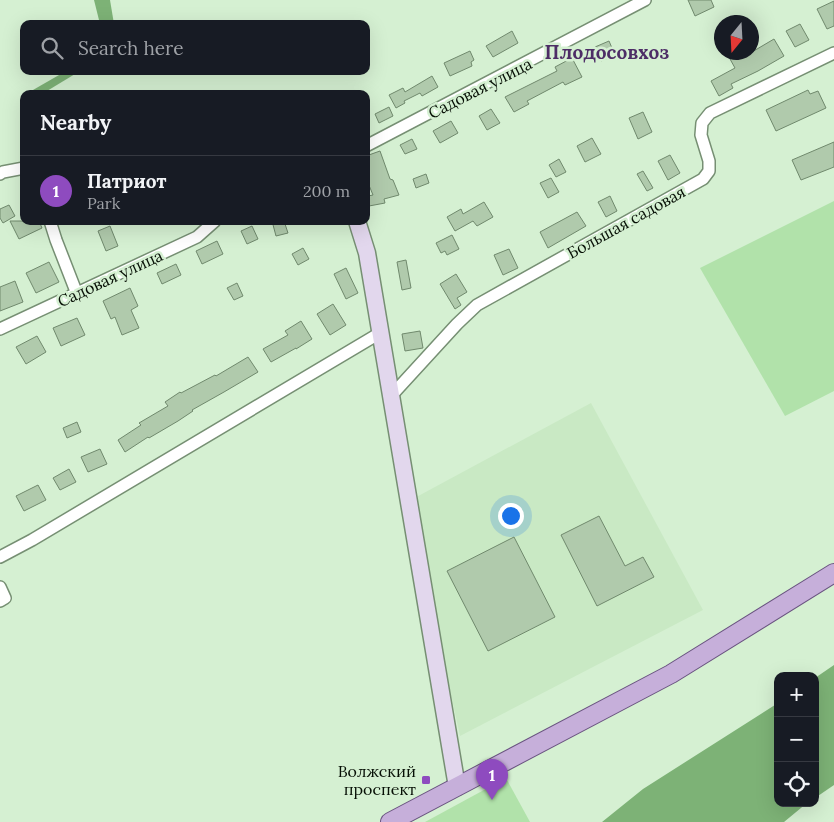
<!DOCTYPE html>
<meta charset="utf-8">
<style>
:root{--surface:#171b24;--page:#242831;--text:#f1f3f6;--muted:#9ea1a6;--line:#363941;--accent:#8e4bbf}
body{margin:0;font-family:Lora,serif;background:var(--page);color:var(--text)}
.controls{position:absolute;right:15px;bottom:15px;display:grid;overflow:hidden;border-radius:10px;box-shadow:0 5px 20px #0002}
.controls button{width:45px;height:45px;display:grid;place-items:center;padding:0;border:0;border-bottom:1px solid var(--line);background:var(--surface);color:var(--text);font:25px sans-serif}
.compass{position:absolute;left:714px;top:15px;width:45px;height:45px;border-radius:50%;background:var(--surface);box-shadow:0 5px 20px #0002;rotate:198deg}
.you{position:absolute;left:510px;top:515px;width:18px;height:18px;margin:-12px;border:4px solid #fff;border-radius:50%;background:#1a73e8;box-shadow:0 0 0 8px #1a73e833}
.badge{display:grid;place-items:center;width:32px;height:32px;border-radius:50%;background:var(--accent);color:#fff;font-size:16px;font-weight:700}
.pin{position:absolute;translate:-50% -41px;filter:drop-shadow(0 1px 2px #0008)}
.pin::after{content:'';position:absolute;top:26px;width:18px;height:15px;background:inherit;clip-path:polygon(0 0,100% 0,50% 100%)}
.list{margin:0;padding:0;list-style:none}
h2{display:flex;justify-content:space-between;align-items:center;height:65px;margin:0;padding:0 20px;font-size:21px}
h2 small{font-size:16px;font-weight:400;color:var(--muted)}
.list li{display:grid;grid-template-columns:32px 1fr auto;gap:15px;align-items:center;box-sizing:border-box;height:70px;padding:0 20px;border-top:1px solid var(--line)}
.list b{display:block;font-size:19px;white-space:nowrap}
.list p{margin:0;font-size:16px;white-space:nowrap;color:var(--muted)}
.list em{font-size:16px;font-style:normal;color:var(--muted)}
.icon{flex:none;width:28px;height:28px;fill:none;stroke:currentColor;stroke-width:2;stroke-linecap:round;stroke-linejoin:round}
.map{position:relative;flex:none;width:834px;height:822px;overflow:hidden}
.search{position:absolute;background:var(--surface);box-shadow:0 5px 20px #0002;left:20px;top:20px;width:350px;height:55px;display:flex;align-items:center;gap:12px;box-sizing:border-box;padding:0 18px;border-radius:10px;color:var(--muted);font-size:19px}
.panel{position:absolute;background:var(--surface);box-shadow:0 5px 20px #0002;left:20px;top:90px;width:350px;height:135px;border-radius:10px}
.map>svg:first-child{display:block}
.built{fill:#c9e9c4}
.green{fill:#b1e2aa}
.water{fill:#7db276}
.building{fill:#b0caac;stroke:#70896d}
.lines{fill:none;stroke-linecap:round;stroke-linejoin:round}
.street-casing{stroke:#768f73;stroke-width:14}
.secondary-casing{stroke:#768f73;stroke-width:19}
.primary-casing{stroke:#6a5480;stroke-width:20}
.street{stroke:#fff;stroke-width:11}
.secondary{stroke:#e2d7ed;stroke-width:16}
.primary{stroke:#c6afda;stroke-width:18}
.poi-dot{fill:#8e4bbf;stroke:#d5f0d2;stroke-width:2}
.labels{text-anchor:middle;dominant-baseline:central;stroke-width:5;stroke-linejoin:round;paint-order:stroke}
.street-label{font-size:16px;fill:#071006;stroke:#d5f0d2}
.poi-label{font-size:16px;fill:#071006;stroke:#d5f0d2;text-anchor:end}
.quarter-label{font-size:19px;font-weight:bold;fill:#4d2d66;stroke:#d5f0d2}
</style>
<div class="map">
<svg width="834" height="822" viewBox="0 0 834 822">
<rect width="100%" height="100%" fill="#d5f0d2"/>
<path class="built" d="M591 403 703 610 460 736 409 501Z"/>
<g class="green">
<path d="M834 201V391L785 416 700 268Z"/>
<path d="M506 778 530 822H425Z"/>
</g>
<g class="water">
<path d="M94 0H110L114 24H100Z"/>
<path d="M66 71H80L42 94H26Z"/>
<path d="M834 665V785L815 798V678Z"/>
<path d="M778 703V803H807L784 822H602L643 789Z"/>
</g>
<g class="building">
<path d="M688 0H711L714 7 695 16Z"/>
<path d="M834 1V26L827 29 817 9Z"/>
<path d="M800 24 809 40 795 47 786 31Z"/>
<path d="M512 31 518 43 493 57 486 46Z"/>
<path d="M774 39 784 56 758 71 731 84 733 88 719 96 711 81 735 68 730 59 744 52H752Z"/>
<path d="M609 41 615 55 601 61 595 47Z"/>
<path d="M470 51 474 60 471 62 472 66 450 76 444 63Z"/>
<path d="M572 58 582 77 565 85 563 82 527 101 529 104 514 112 505 97 557 71 555 67Z"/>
<path d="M432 76 438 87 422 96 420 93 404 101 405 103 396 108 389 95 403 88 405 92Z"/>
<path d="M808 90 810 94 818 91 826 108 776 131 766 110Z"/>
<path d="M389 107 393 116 379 123 375 114Z"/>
<path d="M491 109 500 123 487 130 479 116Z"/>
<path d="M643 112 652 132 638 139 629 118Z"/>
<path d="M451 121 458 133 440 143 433 131Z"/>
<path d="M592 138 601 154 585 162 577 146Z"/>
<path d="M412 139 417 149 405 154 400 145Z"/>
<path d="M834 142V167L801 180 792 160Z"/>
<path d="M380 151 390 179 393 180 399 195 384 199 385 203 369 206 368 196 373 195 366 178V156Z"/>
<path d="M670 155 680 173 668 180 658 161Z"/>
<path d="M559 159 566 172 556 177 549 165Z"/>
<path d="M643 171 653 188 647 191 637 174Z"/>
<path d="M426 174 429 183 416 188 413 179Z"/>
<path d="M551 178 559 192 548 198 540 183Z"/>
<path d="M610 196 617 211 606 217 598 202Z"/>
<path d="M484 202 493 217 477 226 473 221 455 231 447 217 461 209 463 214Z"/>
<path d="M9 205 15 216 3 223 0 218V209Z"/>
<path d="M577 212 586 226 548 248 540 232Z"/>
<path d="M10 221H39L42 228 19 239Z"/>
<path d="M272 221H284L288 233 276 236Z"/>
<path d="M110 226 118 246 106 251 98 231Z"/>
<path d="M252 226 258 239 247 244 241 231Z"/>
<path d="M452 235 459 249 447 255 445 251 441 253 436 243Z"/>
<path d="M217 241 223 254 202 264 196 251Z"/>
<path d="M303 248 309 259 298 265 292 254Z"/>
<path d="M509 249 518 268 503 275 494 255Z"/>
<path d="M406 260 411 288 402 290 397 262Z"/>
<path d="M49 262 59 282 36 293 26 273Z"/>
<path d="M176 264 181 275 162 284 157 273Z"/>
<path d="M346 268 358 293 346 299 334 274Z"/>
<path d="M456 274 467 292 457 298 461 305 455 309 440 284Z"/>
<path d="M15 281 23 302 0 311V287Z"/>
<path d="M237 283 243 296 234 300 227 288Z"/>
<path d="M130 288 138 306 131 310 139 328 122 335 115 317 111 319 103 301Z"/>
<path d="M333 304 346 325 330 335 317 314Z"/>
<path d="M77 318 85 335 61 346 53 328Z"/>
<path d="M301 321 312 339 296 349V348L271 362 263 349 288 335 285 331Z"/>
<path d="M420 331 423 348 405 351 402 334Z"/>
<path d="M37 336 46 352 26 364 16 347Z"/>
<path d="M248 357 258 372 224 392 192 410 193 411 178 421 149 438 148 437 125 452 118 440 141 425 139 423 168 406 165 402 180 392 181 393 215 375 216 376Z"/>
<path d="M77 422 81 432 67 438 63 428Z"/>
<path d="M100 449 107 464 88 472 81 457Z"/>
<path d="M69 469 76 482 60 490 53 478Z"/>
<path d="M38 485 46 500 24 511 16 496Z"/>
<path d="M599 516 625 566 643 557 654 577 597 606 561 535Z"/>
<path d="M514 537 555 617 488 651 447 571Z"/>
</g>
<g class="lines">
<defs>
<g id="street">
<path d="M366 146 645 0"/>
<path d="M0 174 3 172 24 168"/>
<path d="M50 221 56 240 77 294"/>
<path d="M0 329 197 237 215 221"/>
<path d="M391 396 457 324 477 305 703 179 709 171V161L701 135 702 123 710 113 834 53"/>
<path d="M0 557 32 540 380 333"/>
<path d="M0 587 5 598 0 601"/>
</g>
<path id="secondary" d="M357 221 367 253 457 787"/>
<path id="primary" d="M390 822 671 674 834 573"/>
</defs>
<use href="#street" class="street-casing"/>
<use href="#secondary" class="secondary-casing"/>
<use href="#primary" class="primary-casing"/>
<use href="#street" class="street"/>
<use href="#secondary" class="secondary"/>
<use href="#primary" class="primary"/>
</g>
<rect class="poi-dot" x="421" y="775" width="10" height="10" rx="2.5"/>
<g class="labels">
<g class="street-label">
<text transform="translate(480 88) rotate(-27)">Садовая улица</text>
<text transform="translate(626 222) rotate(-29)">Большая садовая</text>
<text transform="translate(110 278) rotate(-25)">Садовая улица</text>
</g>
<g class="poi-label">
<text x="416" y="771">Волжский<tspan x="416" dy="18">проспект</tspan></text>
</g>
<g class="quarter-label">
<text x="607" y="52">Плодосовхоз</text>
</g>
</g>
</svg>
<div class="controls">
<button>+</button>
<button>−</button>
<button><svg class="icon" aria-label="locate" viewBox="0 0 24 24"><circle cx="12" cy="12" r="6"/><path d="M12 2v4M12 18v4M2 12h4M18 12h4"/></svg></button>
</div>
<svg class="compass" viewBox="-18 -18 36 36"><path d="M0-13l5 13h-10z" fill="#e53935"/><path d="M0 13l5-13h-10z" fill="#9ea1a6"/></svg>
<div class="you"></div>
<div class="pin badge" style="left:492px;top:800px">1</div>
<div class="search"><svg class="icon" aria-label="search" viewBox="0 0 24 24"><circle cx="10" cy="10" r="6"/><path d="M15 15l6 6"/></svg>Search here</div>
<section class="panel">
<h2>Nearby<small></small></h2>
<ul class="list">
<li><span class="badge">1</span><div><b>Патриот</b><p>Park</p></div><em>200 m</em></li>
</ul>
</section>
</div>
